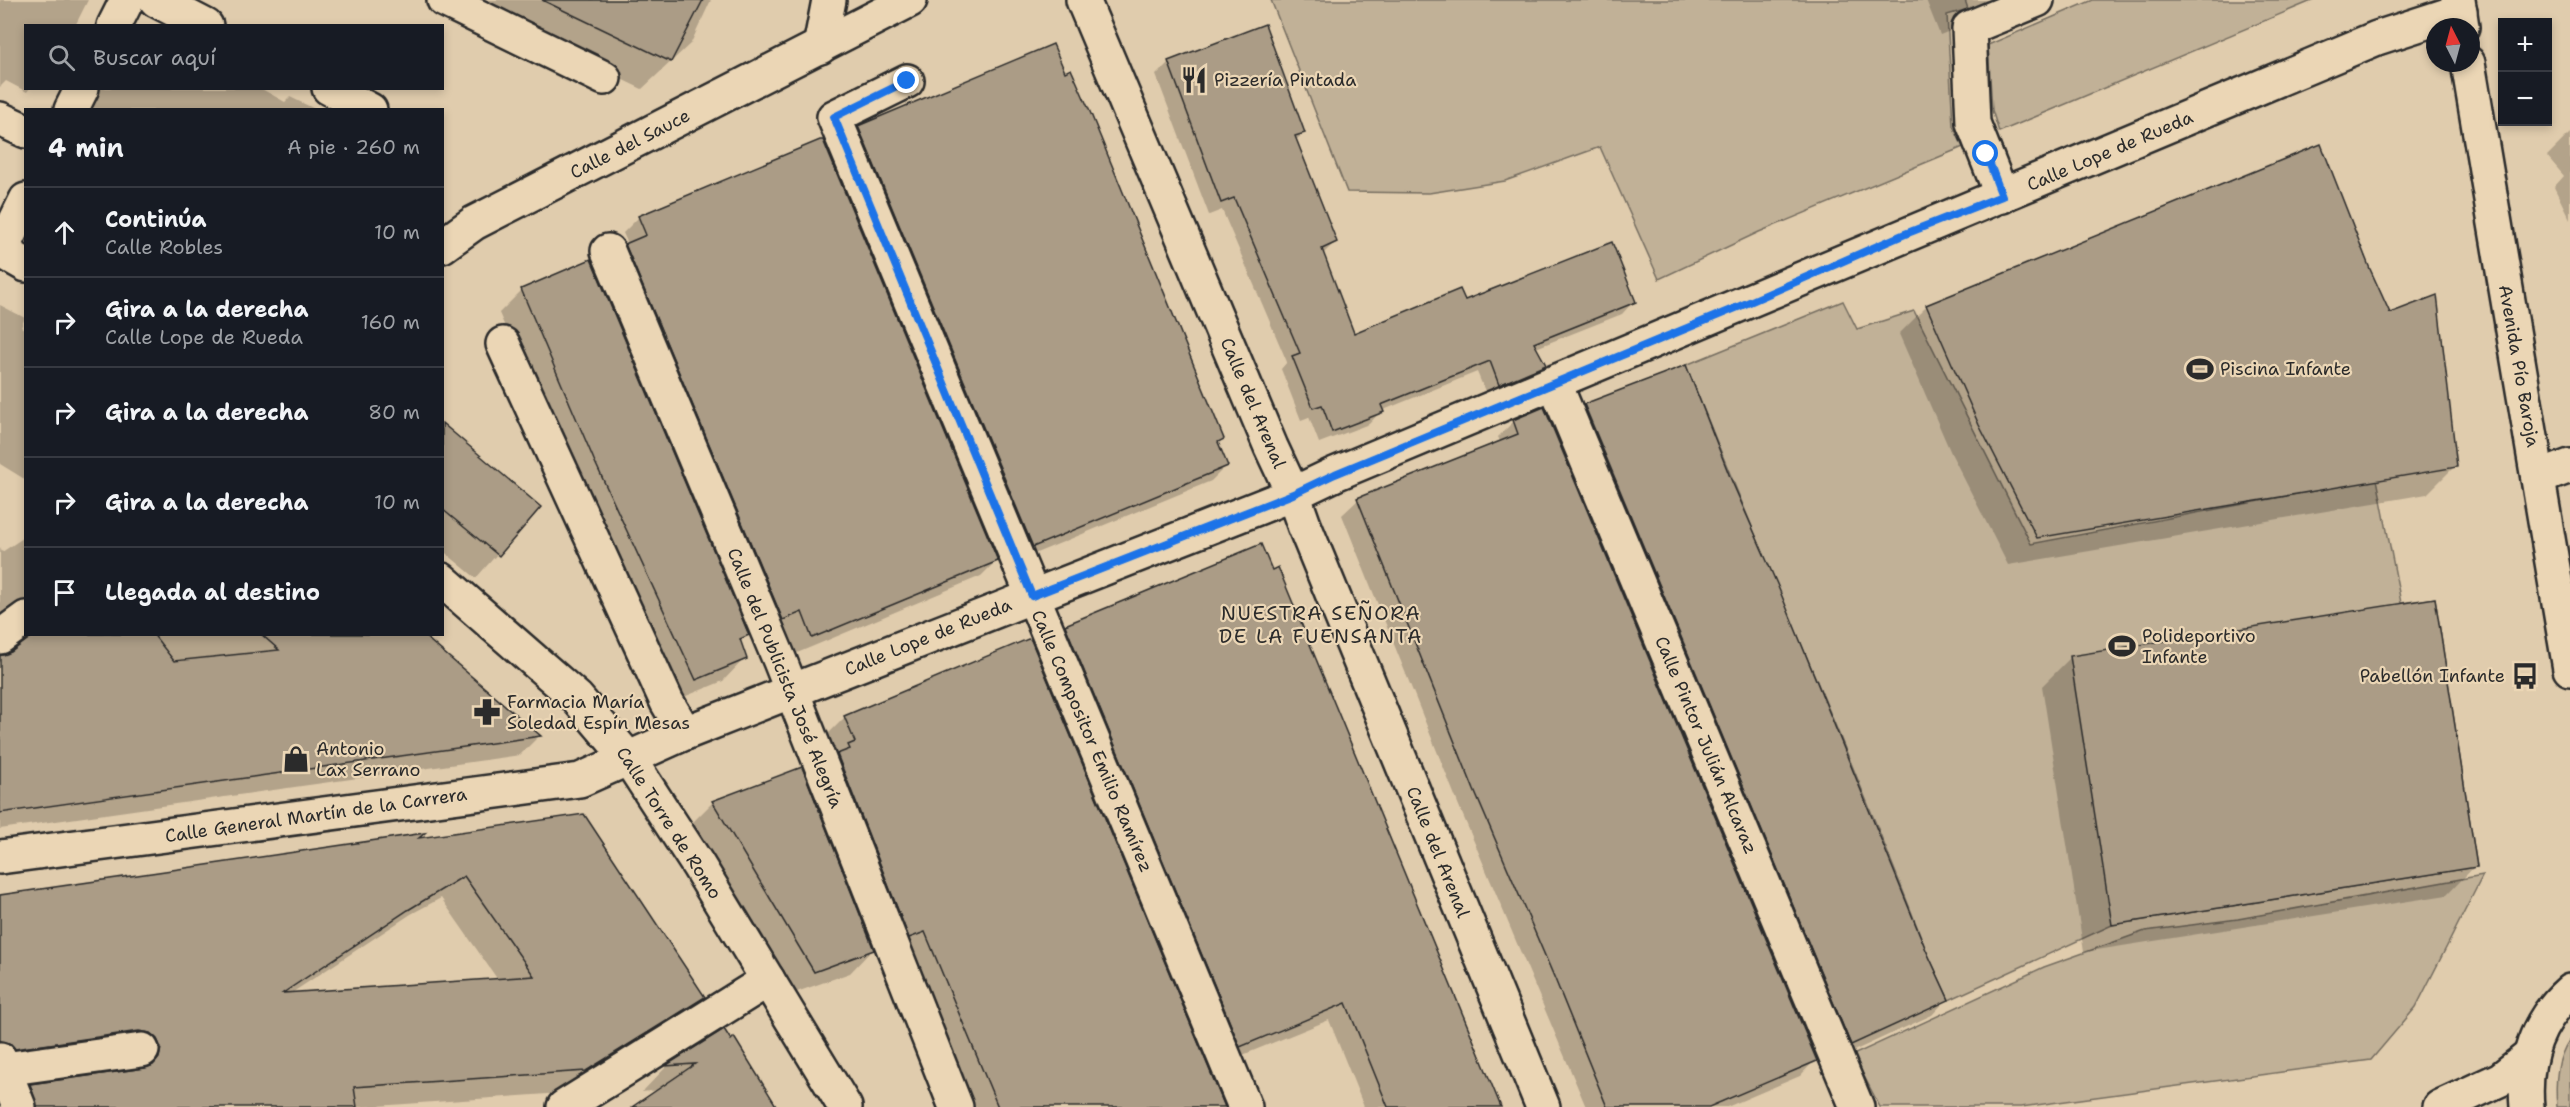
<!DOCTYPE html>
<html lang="es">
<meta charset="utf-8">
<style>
:root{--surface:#171b24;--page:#20242c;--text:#f1f3f6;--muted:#9ea1a6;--line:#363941}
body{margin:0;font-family:"Shantell Sans",sans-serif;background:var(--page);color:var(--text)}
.controls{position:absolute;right:18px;top:18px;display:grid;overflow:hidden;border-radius:0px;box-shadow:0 3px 9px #0003}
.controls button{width:54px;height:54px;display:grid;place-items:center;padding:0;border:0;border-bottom:2px solid var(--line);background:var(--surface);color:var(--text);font:30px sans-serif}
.compass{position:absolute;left:2426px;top:18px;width:54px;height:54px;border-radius:50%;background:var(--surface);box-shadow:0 3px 9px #0003;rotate:354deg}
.stop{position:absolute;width:18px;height:18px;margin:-14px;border:4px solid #1a73e8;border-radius:50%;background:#fff}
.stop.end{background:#1a73e8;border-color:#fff;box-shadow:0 2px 6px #0008}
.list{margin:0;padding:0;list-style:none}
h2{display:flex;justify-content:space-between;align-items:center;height:78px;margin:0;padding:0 24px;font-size:26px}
h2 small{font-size:20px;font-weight:400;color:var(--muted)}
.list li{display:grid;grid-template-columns:39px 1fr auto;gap:18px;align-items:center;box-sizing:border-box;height:90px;padding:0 24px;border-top:2px solid var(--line)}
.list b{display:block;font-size:22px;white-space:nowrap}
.list p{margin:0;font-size:20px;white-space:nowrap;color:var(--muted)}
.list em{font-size:20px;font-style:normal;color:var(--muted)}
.icon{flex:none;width:33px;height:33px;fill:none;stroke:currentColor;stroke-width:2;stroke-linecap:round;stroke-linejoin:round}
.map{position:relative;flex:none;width:2570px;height:1107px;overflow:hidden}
.search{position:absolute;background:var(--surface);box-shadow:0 3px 9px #0003;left:24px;top:24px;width:420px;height:66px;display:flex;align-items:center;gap:15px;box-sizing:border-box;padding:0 21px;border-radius:0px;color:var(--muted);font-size:22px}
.panel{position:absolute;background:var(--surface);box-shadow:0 3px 9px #0003;left:24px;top:108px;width:420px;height:528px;border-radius:0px}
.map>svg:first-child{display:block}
.green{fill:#c1b197;stroke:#766e61;stroke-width:1.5}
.shadow{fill:#0003;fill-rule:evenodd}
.building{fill:#ab9c86;stroke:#2b2b2b;stroke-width:1.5;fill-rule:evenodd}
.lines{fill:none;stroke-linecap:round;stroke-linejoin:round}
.street-casing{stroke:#2b2b2b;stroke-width:38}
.secondary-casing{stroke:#2b2b2b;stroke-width:38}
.street{stroke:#ebd6b5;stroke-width:33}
.secondary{stroke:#ebd6b5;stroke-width:33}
.route{stroke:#1a73e8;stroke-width:8}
.labels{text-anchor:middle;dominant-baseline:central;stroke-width:4.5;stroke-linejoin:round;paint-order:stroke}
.poi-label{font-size:18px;fill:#2b2b2b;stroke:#ebd6b5;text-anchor:start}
.street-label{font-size:18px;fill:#2b2b2b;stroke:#ebd6b5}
.neighbourhood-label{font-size:20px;letter-spacing:1.5px;fill:#2b2b2b;stroke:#ebd6b5}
</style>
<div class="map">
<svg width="2570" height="1107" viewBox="0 0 2570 1107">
<rect width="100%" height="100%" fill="#e0ccad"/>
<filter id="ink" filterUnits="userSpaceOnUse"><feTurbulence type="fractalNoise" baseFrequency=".0167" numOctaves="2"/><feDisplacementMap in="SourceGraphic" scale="12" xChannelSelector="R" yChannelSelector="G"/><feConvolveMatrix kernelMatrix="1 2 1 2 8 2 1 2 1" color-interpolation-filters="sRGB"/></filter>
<g filter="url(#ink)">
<g class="green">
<path d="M1271 0H1965L1968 9 1947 15 1953 126 1963 147 1759 232 1659 279 1600 147 1505 181 1429 193 1347 192Z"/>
<path d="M2093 0H2314L1999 132 1992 110 1988 45Z"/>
<path d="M1843 301 1857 329 1914 311 2031 544 2377 479 2401 603 2435 598 2477 867 2112 925 1949 1000 1926 950C1851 753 1763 561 1686 365Z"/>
<path d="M2483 875 2416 1007 2371 1060 2021 1107H1880L1853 1055 2044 967 2145 931 2238 919Z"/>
<path d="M2570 1039V1107H2557C2555 1083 2556 1059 2570 1039Z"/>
</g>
<g class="shadow">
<path d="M0 0H88L75 26H26V88H30L27 92 6 81 0 87Z"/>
<path d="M456 0H711L691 43 642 89Z"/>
<path d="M1926 0H2026L1940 35Z"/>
<path d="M1169 62 1304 133 1295 141 1335 242 1323 254 1353 335 1464 302 1634 301 1622 314 1536 348 1544 365 1532 377 1487 396 1477 372 1381 411 1369 424 1319 443 1309 417 1301 420 1281 369 1287 362 1222 210 1209 215 1156 75Z"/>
<path d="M88 88H260L285 102 290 97 317 110H94Z"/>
<path d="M859 127 1222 438 1217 444 1226 466 1211 481 1017 561 843 143Z"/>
<path d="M2570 133V220L2554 187 2564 176 2547 156Z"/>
<path d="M639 217 996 561 981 576 797 653 786 627 768 635 611 261 628 244 623 233Z"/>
<path d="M2368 269 2455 466 2427 494 2008 565 1951 453 1899 334 1927 306Z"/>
<path d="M522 290 747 635 739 643 745 658 723 681 674 701 572 483 499 313Z"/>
<path d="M0 305 25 318 21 327 26 330V480L0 464Z"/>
<path d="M1686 367 1729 478 1925 950 1947 999 1932 1015 1836 1059 1569 421 1585 406Z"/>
<path d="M1514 421 1815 1060 1800 1076 1727 1107H1586L1459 806 1342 515 1358 500 1501 443 1498 437Z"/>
<path d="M442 425 539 507 476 578 442 550Z"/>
<path d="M26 536V634H421L539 736 520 755 0 829V657L25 644 26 635 0 620V548L2 552Z"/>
<path d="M1066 627 1499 1107H1364L1329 1020 1223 1063 1049 644Z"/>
<path d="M2071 657 2475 866 2447 895 2084 952 2042 686Z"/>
<path d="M845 717 1223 1107H974L908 948 820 772 837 756 828 734Z"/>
<path d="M801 769 872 950 850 973 791 994 690 825 713 802Z"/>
<path d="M417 840 703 997 680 1020 562 1093 362 1107H10L31 1086 138 1071 134 1061 0 1069V896ZM441 898 498 980 290 994 411 914Z"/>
<path d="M724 1031 775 1107H635L659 1090 642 1092 666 1067Z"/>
</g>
<g class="building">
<path d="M542 0H703L671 62Z"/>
<path d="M1265 24 1305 133 1295 136 1337 242 1322 249 1354 333 1460 289 1465 300 1612 242 1636 302 1534 343 1546 365 1499 385 1490 361 1381 405 1384 412 1332 432 1322 405 1313 408 1292 356 1300 353 1234 198 1221 203 1168 61Z"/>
<path d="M1053 44 1065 72 1071 69 1091 114 1224 439 1218 442 1228 466 1033 547 858 126Z"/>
<path d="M820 140H823L998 561 812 638 802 612 783 620 625 244 646 235 638 216Z"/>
<path d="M2321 144 2370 269 2390 313 2437 295 2457 467 2037 538 1979 425 1926 305Z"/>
<path d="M591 259 749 635 740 639 747 659 696 680 594 460 521 289Z"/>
<path d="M1686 365 1730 477 1777 584 1926 950 1949 1000 1851 1045 1584 404Z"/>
<path d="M1544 407 1817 1061 1709 1107H1607L1555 979 1474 790 1357 498 1518 434 1513 420Z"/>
<path d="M442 423 541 507 499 556 442 509Z"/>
<path d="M1261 544 1272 570 1278 567 1501 1107H1388L1346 1003 1240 1047 1065 625Z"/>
<path d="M2435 598 2477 867 2112 925 2070 656Z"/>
<path d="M35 634H153L174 661 279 650 261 634H422L541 736 0 813V655L11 652Z"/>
<path d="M1028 639 1031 640 1225 1107H998L925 932 909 938 837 754 850 749 848 745 855 742 844 716Z"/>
<path d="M802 767 874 950 814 972 712 801Z"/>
<path d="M584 814 705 997 586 1071 354 1087 357 1107H37L30 1084 145 1068 153 1065 159 1058 161 1048 157 1039 150 1033 139 1031 15 1049 11 1044 0 1041V895L425 833 419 838ZM464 876 534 976 283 993 408 910Z"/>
<path d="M724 1029 731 1040 734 1037 777 1107H632L695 1064 665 1066Z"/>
</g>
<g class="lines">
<defs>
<g id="street">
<path d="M156 0 206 26"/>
<path d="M444 0 604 78"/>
<path d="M1083 0 1271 447 1293 494 1304 525 1543 1107"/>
<path d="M114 26 127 0"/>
<path d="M820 47 829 0"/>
<path d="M907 81 834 117 1245 1107"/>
<path d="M329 88 370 110"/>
<path d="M71 110 82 88"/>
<path d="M0 119 26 131"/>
<path d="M2002 196 1973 123 1969 28 2037 0"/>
<path d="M442 246 474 223 910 0"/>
<path d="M1 251 26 200"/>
<path d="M608 251 780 661 956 1107"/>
<path d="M503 344 667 702 685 733"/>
<path d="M1555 384 1857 1107"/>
<path d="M2538 478 2570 466"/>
<path d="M0 637 26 618"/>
<path d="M0 857 580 780 685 733 1293 494 1335 474 2377 38 2460 11"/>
<path d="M0 1059 19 1107"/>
<path d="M4 1069 142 1050"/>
<path d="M564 1107 768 980"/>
</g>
<g id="secondary">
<path d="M2458 0 2462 27"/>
<path d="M2468 63 2570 669"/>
<path d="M0 250 26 265"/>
<path d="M442 580 577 698 629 759 698 865 845 1107"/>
<path d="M2440 1107 2501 1079 2530 1056"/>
<path d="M2527 1107C2523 1062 2536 1021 2570 991"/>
</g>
</defs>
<use href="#street" class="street-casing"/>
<use href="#secondary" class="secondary-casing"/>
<use href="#street" class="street"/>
<use href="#secondary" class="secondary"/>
</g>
</g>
<g class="lines" filter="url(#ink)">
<path class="route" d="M907 81 834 117 1032 596 1293 494 1335 474 1738 307 1905 234 2002 196 1986 154"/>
</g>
<defs>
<symbol id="restaurant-bare" viewBox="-9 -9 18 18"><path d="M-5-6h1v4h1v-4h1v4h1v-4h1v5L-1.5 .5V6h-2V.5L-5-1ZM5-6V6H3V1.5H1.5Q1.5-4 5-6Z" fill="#2b2b2b" stroke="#ebd6b5" stroke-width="2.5" paint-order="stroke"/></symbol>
<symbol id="stadium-bare" viewBox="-9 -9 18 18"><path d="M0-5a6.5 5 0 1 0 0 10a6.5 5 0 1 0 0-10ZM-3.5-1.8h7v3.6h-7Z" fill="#2b2b2b" stroke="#ebd6b5" stroke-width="2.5" paint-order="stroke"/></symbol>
<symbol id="bus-bare" viewBox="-9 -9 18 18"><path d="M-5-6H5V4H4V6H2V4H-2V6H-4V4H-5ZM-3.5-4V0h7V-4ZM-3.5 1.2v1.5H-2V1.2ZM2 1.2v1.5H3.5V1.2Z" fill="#2b2b2b" stroke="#ebd6b5" stroke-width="2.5" paint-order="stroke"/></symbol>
<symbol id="pharmacy-bare" viewBox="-9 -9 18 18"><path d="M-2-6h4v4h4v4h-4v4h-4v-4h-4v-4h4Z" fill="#2b2b2b" stroke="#ebd6b5" stroke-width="2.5" paint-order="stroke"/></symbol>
<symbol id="shop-bare" viewBox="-9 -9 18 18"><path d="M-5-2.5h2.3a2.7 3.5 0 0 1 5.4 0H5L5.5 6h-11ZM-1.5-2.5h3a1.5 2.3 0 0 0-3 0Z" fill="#2b2b2b" stroke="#ebd6b5" stroke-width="2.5" paint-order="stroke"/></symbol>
</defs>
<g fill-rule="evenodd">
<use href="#restaurant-bare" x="1175" y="61" width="38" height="38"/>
<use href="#stadium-bare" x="2181" y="350" width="38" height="38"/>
<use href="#stadium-bare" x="2103" y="627" width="38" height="38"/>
<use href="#bus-bare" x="2506" y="657" width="38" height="38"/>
<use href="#pharmacy-bare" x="468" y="693" width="38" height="38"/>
<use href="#shop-bare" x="277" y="740" width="38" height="38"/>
</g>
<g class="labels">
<g class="poi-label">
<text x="1214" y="80">Pizzería Pintada</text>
<text x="2220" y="369">Piscina Infante</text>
<text x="2142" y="636">Polideportivo<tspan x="2142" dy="21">Infante</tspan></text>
<text x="2505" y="676" text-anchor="end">Pabellón Infante</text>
<text x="507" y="702">Farmacia María<tspan x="507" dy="21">Soledad Espín Mesas</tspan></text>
<text x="316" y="749">Antonio<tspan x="316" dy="21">Lax Serrano</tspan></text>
</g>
<g class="street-label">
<text transform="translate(630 144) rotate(-27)">Calle del Sauce</text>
<text transform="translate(2110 151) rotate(-23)">Calle Lope de Rueda</text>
<text transform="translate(2519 366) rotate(80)">Avenida Pío Baroja</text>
<text transform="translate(1253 403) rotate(67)">Calle del Arenal</text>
<text transform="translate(928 637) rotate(-22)">Calle Lope de Rueda</text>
<text transform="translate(785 678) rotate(68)">Calle del Publicista José Alegría</text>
<text transform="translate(1092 741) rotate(67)">Calle Compositor Emilio Ramírez</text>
<text transform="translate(1706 745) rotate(67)">Calle Pintor Julián Alcaraz</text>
<text transform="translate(316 815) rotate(-8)">Calle General Martín de la Carrera</text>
<text transform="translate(669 823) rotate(57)">Calle Torre de Romo</text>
<text transform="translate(1438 852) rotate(68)">Calle del Arenal</text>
</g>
<g class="neighbourhood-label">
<text x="1321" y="613">NUESTRA SEÑORA<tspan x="1321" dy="23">DE LA FUENSANTA</tspan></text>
</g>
</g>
</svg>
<div class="controls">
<button>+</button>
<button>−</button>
</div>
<svg class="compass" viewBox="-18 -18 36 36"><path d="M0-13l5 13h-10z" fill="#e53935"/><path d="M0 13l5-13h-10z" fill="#9ea1a6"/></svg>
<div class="stop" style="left:1986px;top:154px"></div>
<div class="stop end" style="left:907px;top:81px"></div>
<div class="search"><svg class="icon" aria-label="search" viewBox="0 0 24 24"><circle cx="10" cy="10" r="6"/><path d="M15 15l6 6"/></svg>Buscar aquí</div>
<section class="panel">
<h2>4 min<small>A pie · 260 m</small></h2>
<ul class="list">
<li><svg class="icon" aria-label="ahead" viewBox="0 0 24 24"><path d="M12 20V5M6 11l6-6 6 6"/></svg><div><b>Continúa</b><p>Calle Robles</p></div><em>10 m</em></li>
<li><svg class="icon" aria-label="right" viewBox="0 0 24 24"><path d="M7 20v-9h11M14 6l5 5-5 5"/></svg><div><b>Gira a la derecha</b><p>Calle Lope de Rueda</p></div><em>160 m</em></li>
<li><svg class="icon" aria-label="right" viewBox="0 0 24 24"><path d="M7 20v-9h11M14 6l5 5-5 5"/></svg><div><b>Gira a la derecha</b></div><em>80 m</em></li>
<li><svg class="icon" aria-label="right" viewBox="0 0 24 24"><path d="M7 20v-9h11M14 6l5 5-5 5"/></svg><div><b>Gira a la derecha</b></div><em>10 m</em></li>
<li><svg class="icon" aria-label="arrive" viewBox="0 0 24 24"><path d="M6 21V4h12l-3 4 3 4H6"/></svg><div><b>Llegada al destino</b></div></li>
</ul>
</section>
</div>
